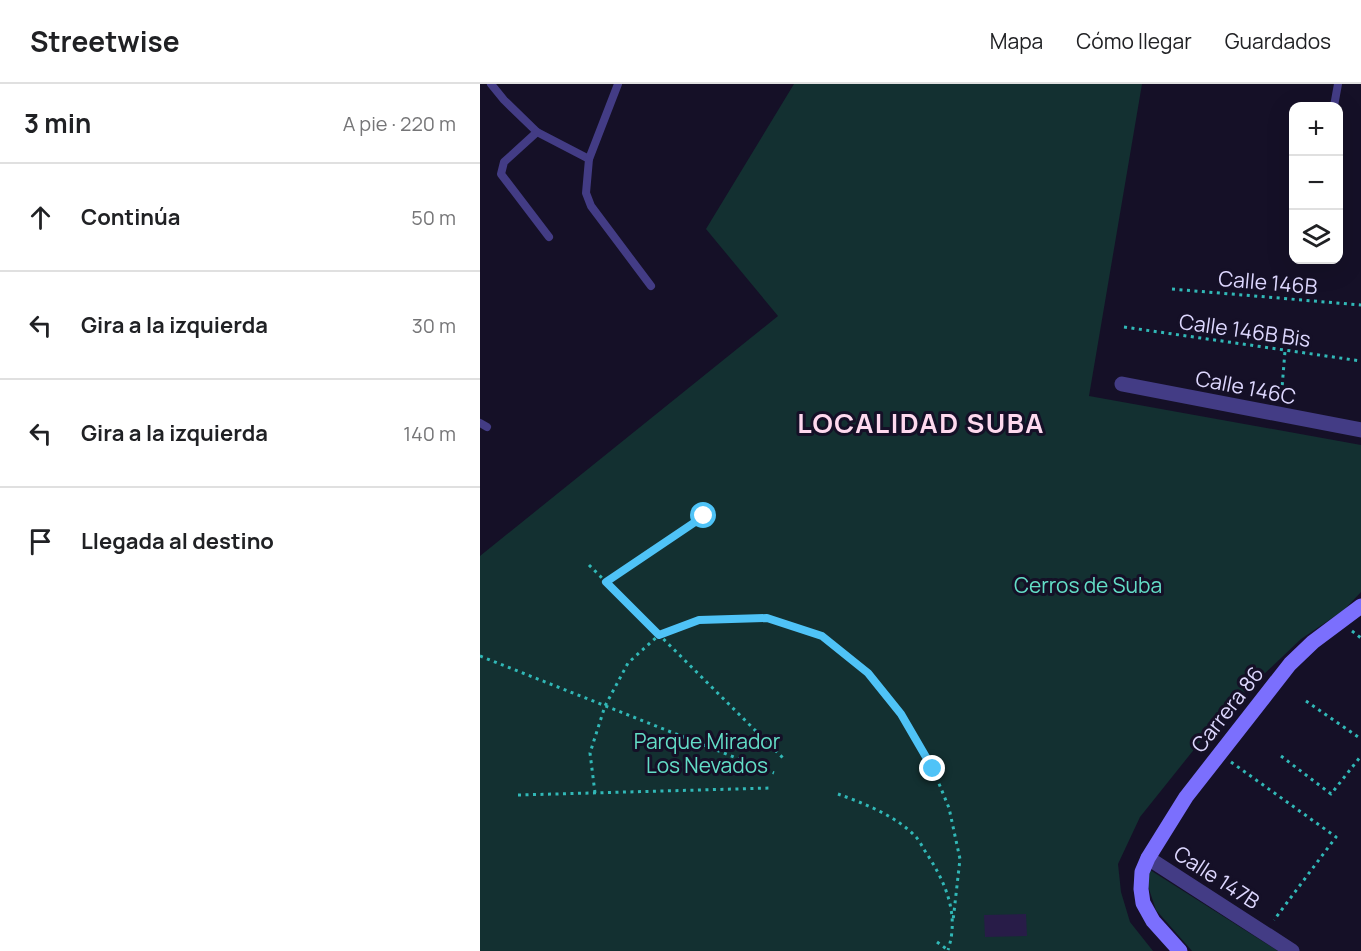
<!DOCTYPE html>
<html lang="es">
<meta charset="utf-8">
<style>
:root{--surface:#fff;--page:#f6f6f6;--text:#202124;--muted:#757577;--line:#e0e0e0}
body{margin:0;font-family:Manrope,sans-serif;background:var(--page);color:var(--text)}
.controls{position:absolute;right:18px;top:18px;display:grid;overflow:hidden;border-radius:12px;box-shadow:0 6px 24px #0002}
.controls button{width:54px;height:54px;display:grid;place-items:center;padding:0;border:0;border-bottom:2px solid var(--line);background:var(--surface);color:var(--text);font:30px sans-serif}
.stop{position:absolute;width:18px;height:18px;margin:-14px;border:4px solid #4fc3f7;border-radius:50%;background:#fff}
.stop.end{background:#4fc3f7;border-color:#fff;box-shadow:0 2px 6px #0008}
.list{margin:0;padding:0;list-style:none}
h2{display:flex;justify-content:space-between;align-items:center;height:78px;margin:0;padding:0 24px;font-size:26px}
h2 small{font-size:20px;font-weight:400;color:var(--muted)}
.list li{display:grid;grid-template-columns:39px 1fr auto;gap:18px;align-items:center;box-sizing:border-box;height:108px;padding:0 24px;border-top:2px solid var(--line)}
.list b{display:block;font-size:22px;white-space:nowrap}
.list em{font-size:20px;font-style:normal;color:var(--muted)}
.icon{flex:none;width:33px;height:33px;fill:none;stroke:currentColor;stroke-width:2;stroke-linecap:round;stroke-linejoin:round}
.map{position:relative;flex:none;width:881px;height:867px;overflow:hidden}
header{display:flex;align-items:center;gap:36px;box-sizing:border-box;height:84px;padding:0 30px;background:var(--surface);border-bottom:2px solid var(--line)}
header strong{font-size:28px}
nav{display:flex;gap:33px;margin-inline-start:auto;font-size:21px}
main{display:flex}
aside{flex:1;background:var(--surface)}
.map>svg:first-child{display:block}
.green{fill:#133031}
.building{fill:#281c48}
.lines{fill:none;stroke-linecap:round;stroke-linejoin:round}
.path{stroke:#31b8b7;stroke-width:3;stroke-dasharray:3 4.5;stroke-linecap:butt}
.lane{stroke:#433c85;stroke-width:8}
.street{stroke:#433c85;stroke-width:15}
.secondary{stroke:#7b6ffd;stroke-width:15}
.route{stroke:#4fc3f7;stroke-width:8}
.labels{text-anchor:middle;dominant-baseline:central;stroke-width:6;stroke-linejoin:round;paint-order:stroke}
.street-label{font-size:21px;fill:#ddd7fe;stroke:#151027}
.park-label{font-size:21px;fill:#63dec7;stroke:#151027}
.district-label{font-size:27px;font-weight:bold;letter-spacing:1.5px;fill:#fed9ee;stroke:#151027}
</style>
<header>
<strong>Streetwise</strong>
<nav><a>Mapa</a><a>Cómo llegar</a><a>Guardados</a></nav>
</header>
<main>
<aside>
<h2>3 min<small>A pie · 220 m</small></h2>
<ul class="list">
<li><svg class="icon" aria-label="ahead" viewBox="0 0 24 24"><path d="M12 20V5M6 11l6-6 6 6"/></svg><div><b>Continúa</b></div><em>50 m</em></li>
<li><svg class="icon" aria-label="left" viewBox="0 0 24 24"><path d="M17 20v-9H6M10 6l-5 5 5 5"/></svg><div><b>Gira a la izquierda</b></div><em>30 m</em></li>
<li><svg class="icon" aria-label="left" viewBox="0 0 24 24"><path d="M17 20v-9H6M10 6l-5 5 5 5"/></svg><div><b>Gira a la izquierda</b></div><em>140 m</em></li>
<li><svg class="icon" aria-label="arrive" viewBox="0 0 24 24"><path d="M6 21V4h12l-3 4 3 4H6"/></svg><div><b>Llegada al destino</b></div></li>
</ul>
</aside>
<div class="map">
<svg width="881" height="867" viewBox="0 0 881 867">
<rect width="100%" height="100%" fill="#151027"/>
<g class="green">
<path d="M314 0H662L609 312 881 361V508L864 526 821 555 744 628 660 733 638 780 641 808 650 838 673 867H0V472L298 232 226 145Z"/>
<path d="M667 784 798 867H712L676 826 668 802Z"/>
</g>
<path class="building" d="M546 830 547 852 505 853 504 831Z"/>
<g class="lines">
<g class="path">
<path d="M692 205 881 221"/>
<path d="M644 243 881 277"/>
<path d="M801 316 805 267"/>
<path d="M109 481 304 675"/>
<path d="M125 498 224 432"/>
<path d="M872 547 881 554"/>
<path d="M0 572 294 689"/>
<path d="M826 617 881 655"/>
<path d="M801 672 851 710 881 672"/>
<path d="M751 678 856 753 794 836"/>
<path d="M115 709 110 669 125 622 148 579 179 551 219 536 287 534 342 552 388 589 421 630 453 685 469 724 480 775 473 837"/>
<path d="M358 710C383 719 416 732 435 752 439 756 442 762 445 767 465 797 480 830 468 866"/>
<path d="M38 711 291 704"/>
<path d="M457 858 468 866"/>
</g>
<g class="lane">
<path d="M11 0 24 16 57 48 109 75"/>
<path d="M138 0 109 75 106 109 111 122 171 202"/>
<path d="M854 22 858 0"/>
<path d="M57 48 24 78 21 90 69 153"/>
<path d="M0 339 7 343"/>
</g>
<g class="street">
<path d="M642 300 881 346"/>
<path d="M668 774 812 867"/>
</g>
<path class="secondary" d="M700 867 673 837 663 819 661 805 662 788 668 774 706 713 810 580 833 558 881 522"/>
</g>
<g class="lines">
<path class="route" d="M224 432 126 498 179 551 219 536 287 534 342 552 388 589 421 630 453 685"/>
</g>
<g class="labels">
<g class="street-label">
<text transform="translate(788 198) rotate(5)">Calle 146B</text>
<text transform="translate(765 246) rotate(8)">Calle 146B Bis</text>
<text transform="translate(766 303) rotate(11)">Calle 146C</text>
<text transform="translate(747 625) rotate(-52)">Carrera 86</text>
<text transform="translate(737 793) rotate(33)">Calle 147B</text>
</g>
<g class="park-label">
<text x="608" y="501">Cerros de Suba</text>
<text x="227" y="657">Parque Mirador<tspan x="227" dy="24">Los Nevados</tspan></text>
</g>
<g class="district-label">
<text x="441" y="338">LOCALIDAD SUBA</text>
</g>
</g>
</svg>
<div class="controls">
<button>+</button>
<button>−</button>
<button><svg class="icon" aria-label="layers" viewBox="0 0 24 24"><path d="M12 4l9 5-9 5-9-5zM3 14l9 5 9-5"/></svg></button>
</div>
<div class="stop" style="left:224px;top:432px"></div>
<div class="stop end" style="left:453px;top:685px"></div>
</div>
</main>
